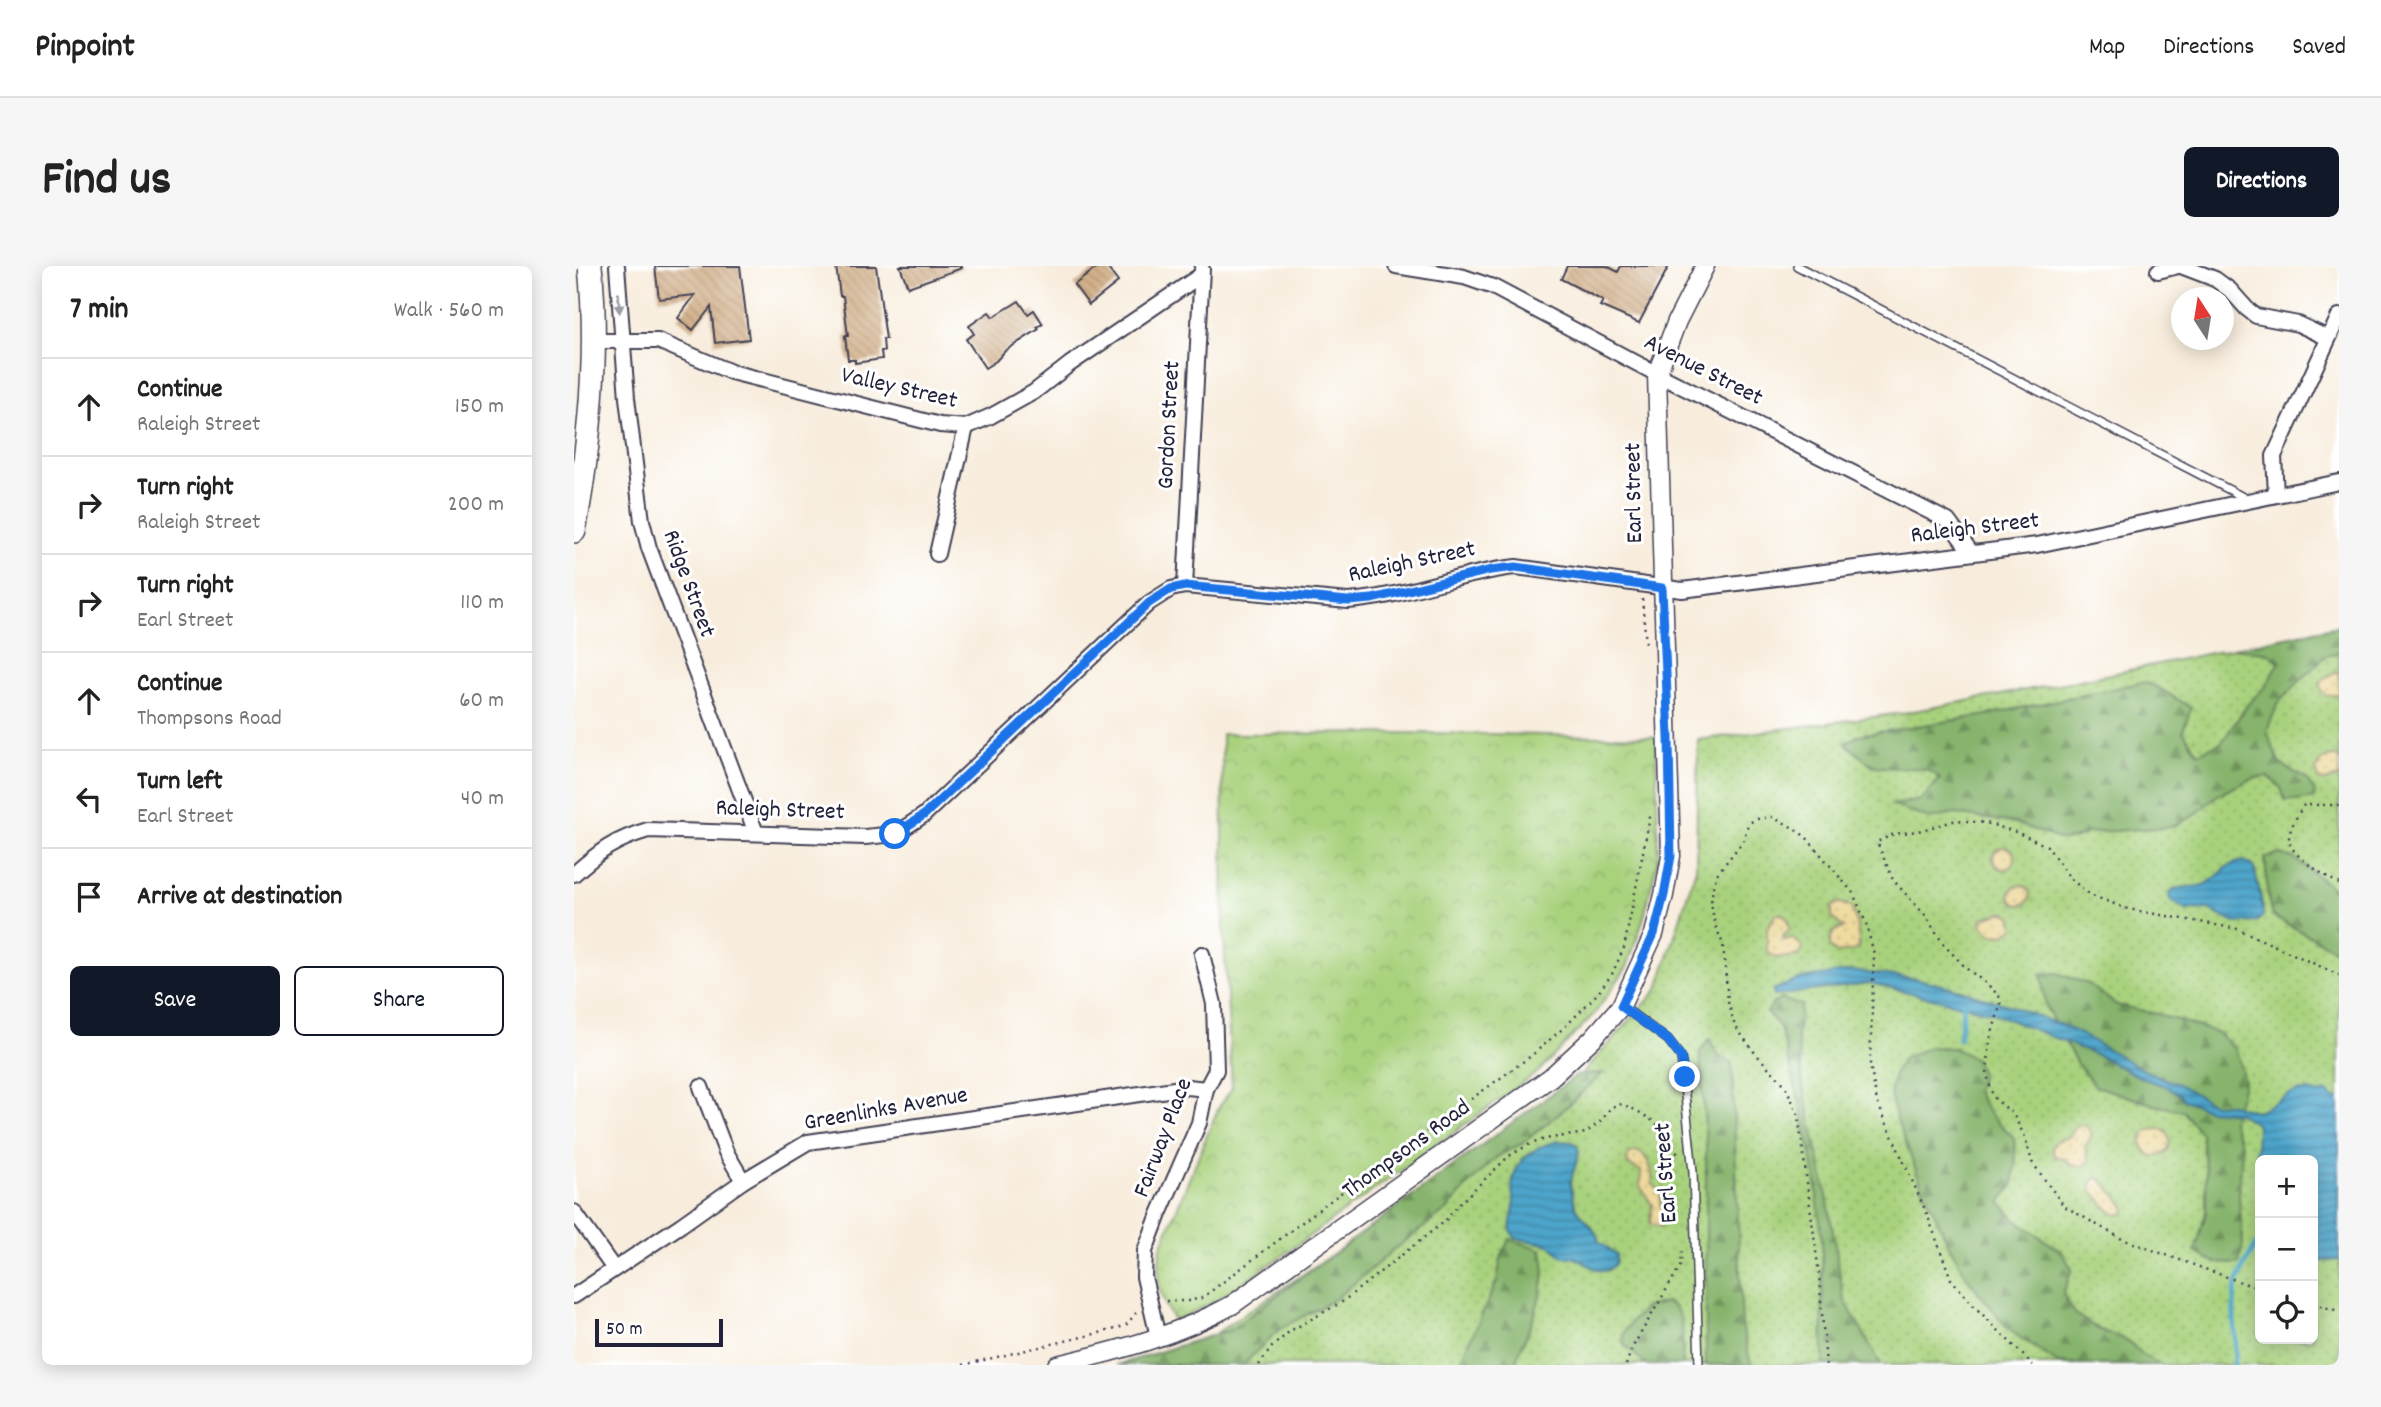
<!DOCTYPE html>
<meta charset="utf-8">
<style>
:root{--surface:#fff;--page:#f6f6f6;--text:#222;--muted:#767676;--line:#e0e0e0;--accent:#111827}
body{margin:0;font-family:Dekko,sans-serif;background:var(--page);color:var(--text)}
.controls{position:absolute;right:21px;bottom:21px;display:grid;overflow:hidden;border-radius:10px;box-shadow:0 4px 18px #0003}
.controls button{width:63px;height:63px;display:grid;place-items:center;padding:0;border:0;border-bottom:2px solid var(--line);background:var(--surface);color:var(--text);font:35px sans-serif}
.compass{position:absolute;left:1597px;top:21px;width:63px;height:63px;border-radius:50%;background:var(--surface);box-shadow:0 4px 18px #0003;rotate:348deg}
.scale{position:absolute;left:21px;bottom:18px;width:128px;box-sizing:border-box;padding-left:7px;border:4px solid #22223b;border-top:0;font-size:19px;line-height:24px;white-space:nowrap;color:#22223b;-webkit-text-stroke:5px #fff;paint-order:stroke}
.stop{position:absolute;width:21px;height:21px;margin:-16px;border:5px solid #1a73e8;border-radius:50%;background:#fff}
.stop.end{background:#1a73e8;border-color:#fff;box-shadow:0 2px 7px #0008}
.list{margin:0;padding:0;list-style:none}
h2{display:flex;justify-content:space-between;align-items:center;height:91px;margin:0;padding:0 28px;font-size:30px}
h2 small{font-size:23px;font-weight:400;color:var(--muted)}
.list li{display:grid;grid-template-columns:46px 1fr auto;gap:21px;align-items:center;box-sizing:border-box;height:98px;padding:0 28px;border-top:2px solid var(--line)}
.list b{display:block;font-size:26px;white-space:nowrap}
.list p{margin:0;font-size:23px;white-space:nowrap;color:var(--muted)}
.list em{font-size:23px;font-style:normal;color:var(--muted)}
.actions{display:flex;gap:14px;padding:21px 28px}
.actions a{flex:1;padding:16px 0;border:2px solid var(--accent);border-radius:10px;text-align:center;font-size:24px;color:var(--accent)}
.actions .main{background:var(--accent);color:#fff}
.icon{flex:none;width:38px;height:38px;fill:none;stroke:currentColor;stroke-width:2;stroke-linecap:round;stroke-linejoin:round}
.map{position:relative;flex:none;width:1765px;height:1099px;overflow:hidden;border-radius:10px}
header{display:flex;align-items:center;gap:42px;box-sizing:border-box;height:98px;padding:0 35px;background:var(--surface);border-bottom:2px solid var(--line)}
header strong{font-size:33px}
nav{display:flex;gap:38px;margin-inline-start:auto;font-size:24px}
.intro{display:flex;align-items:center;justify-content:space-between;box-sizing:border-box;height:168px;padding:0 42px}
h1{margin:0;font-size:49px}
.button{padding:18px 32px;border-radius:10px;background:var(--accent);color:#fff;font-size:24px;font-weight:700}
main{display:flex;gap:42px;padding:0 42px}
aside{flex:1;background:var(--surface);border-radius:10px;box-shadow:0 4px 18px #0003}
.map>svg:first-child{display:block}
.grass{fill:url(#grass-dots);stroke:#667a5c;stroke-width:2;fill-rule:evenodd}
.forest{fill:url(#forest-firs);stroke:#546b54;stroke-width:2}
.sand{fill:url(#sand-dots);stroke:#887e6c;stroke-width:2}
.park{fill:url(#park-crowns);stroke:#667a5c;stroke-width:2}
.water{fill:url(#water-rules);stroke:#386483;stroke-width:2}
.lines{fill:none;stroke-linecap:round;stroke-linejoin:round}
.stream{stroke:#4ea5cb;stroke-width:5}
.building{fill:url(#building-back-hatch)}
.service-casing{stroke:#424053;stroke-width:10}
.minor-casing{stroke:#424053;stroke-width:18}
.tertiary-casing{stroke:#424053;stroke-width:21}
.trunk-casing{stroke:#424053;stroke-width:26}
.path{stroke:#424053;stroke-width:2.5;stroke-dasharray:2 5;stroke-linecap:butt}
.service{stroke:#fff;stroke-width:7}
.minor{stroke:#fff;stroke-width:14}
.tertiary{stroke:#fff;stroke-width:18}
.trunk{stroke:#fff;stroke-width:23}
.oneway{fill:#9c9ca7}
.route{stroke:#1a73e8;stroke-width:9}
.labels{text-anchor:middle;dominant-baseline:central;stroke-width:6;stroke-linejoin:round;paint-order:stroke}
.street-label{font-size:24px;fill:#22223b;stroke:#fff}
</style>
<header>
<strong>Pinpoint</strong>
<nav><a>Map</a><a>Directions</a><a>Saved</a></nav>
</header>
<div class="intro"><h1>Find us</h1><a class="button">Directions</a></div>
<main>
<aside>
<h2>7 min<small>Walk · 560 m</small></h2>
<ul class="list">
<li><svg class="icon" aria-label="ahead" viewBox="0 0 24 24"><path d="M12 20V5M6 11l6-6 6 6"/></svg><div><b>Continue</b><p>Raleigh Street</p></div><em>150 m</em></li>
<li><svg class="icon" aria-label="right" viewBox="0 0 24 24"><path d="M7 20v-9h11M14 6l5 5-5 5"/></svg><div><b>Turn right</b><p>Raleigh Street</p></div><em>200 m</em></li>
<li><svg class="icon" aria-label="right" viewBox="0 0 24 24"><path d="M7 20v-9h11M14 6l5 5-5 5"/></svg><div><b>Turn right</b><p>Earl Street</p></div><em>110 m</em></li>
<li><svg class="icon" aria-label="ahead" viewBox="0 0 24 24"><path d="M12 20V5M6 11l6-6 6 6"/></svg><div><b>Continue</b><p>Thompsons Road</p></div><em>60 m</em></li>
<li><svg class="icon" aria-label="left" viewBox="0 0 24 24"><path d="M17 20v-9H6M10 6l-5 5 5 5"/></svg><div><b>Turn left</b><p>Earl Street</p></div><em>40 m</em></li>
<li><svg class="icon" aria-label="arrive" viewBox="0 0 24 24"><path d="M6 21V4h12l-3 4 3 4H6"/></svg><div><b>Arrive at destination</b></div></li>
</ul>
<div class="actions"><a class="main">Save</a><a>Share</a></div>
</aside>
<div class="map">
<svg width="1765" height="1099" viewBox="0 0 1765 1099">
<defs>
<pattern id="grass-dots" width="8" height="8" patternUnits="userSpaceOnUse" patternTransform="scale(1.75)"><rect width="8" height="8" fill="#a9d27d"/><path d="M2 2h.1M6 6h.1" fill="none" stroke="#91b46d" stroke-width="1.8" stroke-linecap="round"/></pattern>
<pattern id="forest-firs" width="22" height="20" patternUnits="userSpaceOnUse" patternTransform="scale(1.75)"><rect width="22" height="20" fill="#86b46c"/><path d="M5 1l3.5 6h-7zM16 11l3.5 6h-7z" fill="#6d925a"/></pattern>
<pattern id="sand-dots" width="8" height="8" patternUnits="userSpaceOnUse" patternTransform="scale(1.75)"><rect width="8" height="8" fill="#eeda9e"/><path d="M2 2h.1M6 6h.1" fill="none" stroke="#ccbb89" stroke-width="1.8" stroke-linecap="round"/></pattern>
<pattern id="park-crowns" width="20" height="18" patternUnits="userSpaceOnUse" patternTransform="scale(1.75)"><rect width="20" height="18" fill="#a9d27d"/><path d="M2 6a3 3 0 1 1 6 0M12 15a3 3 0 1 1 6 0" fill="none" stroke="#91b46d"/></pattern>
<pattern id="water-rules" width="6" height="5" patternUnits="userSpaceOnUse" patternTransform="scale(1.75)"><rect width="6" height="5" fill="#4ea5cb"/><path d="M0 2.5h6" fill="none" stroke="#4086a6"/></pattern>
<pattern id="building-back-hatch" width="6" height="6" patternUnits="userSpaceOnUse" patternTransform="scale(1.75)"><rect width="6" height="6" fill="#d2b08a"/><path d="M-1 5l2 2M0 0l6 6M5-1l2 2" fill="none" stroke="#b49778"/></pattern>
</defs>
<rect width="100%" height="100%" fill="#fff"/>
<filter id="ink" filterUnits="userSpaceOnUse"><feTurbulence type="fractalNoise" baseFrequency=".0143" numOctaves="2"/><feDisplacementMap in="SourceGraphic" scale="14" xChannelSelector="R" yChannelSelector="G"/><feConvolveMatrix kernelMatrix="1 2 1 2 8 2 1 2 1" color-interpolation-filters="sRGB"/></filter>
<filter id="wash" filterUnits="userSpaceOnUse"><feTurbulence type="fractalNoise" baseFrequency=".00686" numOctaves="4" result="noise"/><feDisplacementMap in="SourceGraphic" scale="28" xChannelSelector="R" yChannelSelector="G"/><feGaussianBlur stdDeviation="1.57" result="paint"/><feColorMatrix in="noise" values="0 0 0 0 0 0 0 0 0 0 0 0 0 0 0 0 0 1.4 0 .05"/><feComposite in="paint" operator="in"/></filter>
<g filter="url(#wash)">
<rect width="100%" height="100%" fill="#f8eddd"/>
<path class="grass" d="M1765 360V1099H570L629 1076 899 893 1000 817 1084 723 1122 602 1124 474 1329 447 1532 409ZM1686 894H1739V1073H1686Z"/>
<g class="forest">
<path d="M1765 360V386L1750 391 1704 437 1693 465 1705 497 1732 513 1741 526 1740 532 1724 535 1711 534 1707 522 1694 510 1677 513 1642 530 1620 550 1597 561 1513 567 1500 573 1487 574 1441 557 1381 548 1355 553 1318 539 1347 534 1366 513C1353 496 1320 505 1302 500 1292 497 1280 484 1271 477L1285 469 1408 450 1570 416 1585 422 1617 442 1609 465 1624 487 1648 476 1674 438 1692 420 1705 396 1695 387 1659 382Z"/>
<path d="M1705 588 1720 592 1765 627V689L1760 683 1698 650 1694 632 1691 592Z"/>
<path d="M1467 707H1483L1514 718 1543 739 1587 749 1644 767 1662 783 1670 815 1658 855 1668 881 1665 930 1669 977 1665 998 1642 997 1621 986 1632 946V906L1627 868 1609 845 1580 839 1521 820 1503 798 1472 741Z"/>
<path d="M1207 733 1227 739 1223 770 1229 820 1253 930 1270 1033 1307 1099H1249L1248 975 1241 909 1230 853 1206 761 1193 747 1198 738Z"/>
<path d="M1135 773 1144 789 1158 798 1168 1059 1177 1099H1132V880L1126 786Z"/>
<path d="M1356 781 1380 782 1401 793 1407 808 1402 825 1415 847 1440 872 1442 895 1439 919 1426 936 1442 954 1488 986 1498 1003 1489 1028 1501 1048 1526 1064 1555 1075 1567 1088 1586 1099H1507L1484 1097 1435 1064 1395 1014 1376 981 1348 920 1324 857 1316 829 1320 808 1330 792Z"/>
<path d="M1029 807 987 846 949 877 924 890 895 918 874 943 827 978 761 1033 704 1064 669 1099H543L656 1064 1003 809Z"/>
<path d="M935 973 967 983C977 1007 961 1049 951 1073 947 1082 942 1090 942 1099H885L923 1015 927 992Z"/>
<path d="M1092 1036C1115 1044 1106 1077 1109 1099H1073L1050 1079 1049 1068 1057 1056 1072 1041Z"/>
</g>
<g class="sand">
<path d="M1761 406 1765 407V428L1753 430 1748 426 1746 419 1751 412Z"/>
<path d="M1755 490 1765 492V511L1751 515 1745 514 1742 503 1747 495Z"/>
<circle cx="1430" cy="592" r="11"/>
<circle cx="1446" cy="629" r="10"/>
<path d="M1263 637C1269 637 1274 638 1278 643 1281 648 1287 677 1284 682 1281 686 1268 686 1263 687L1256 681V674L1260 665 1270 662 1258 652V641Z"/>
<path d="M1427 647H1433L1439 651 1440 662 1429 669 1417 668 1408 659 1409 652Z"/>
<path d="M1202 648H1208L1213 652 1216 663 1209 670 1210 674 1219 672 1228 680 1229 684 1224 690 1203 692 1193 686V662Z"/>
<path d="M1509 859 1514 862 1518 869 1511 882 1515 895 1509 900H1498L1491 893 1480 890 1478 881 1482 875 1495 871 1503 860Z"/>
<circle cx="1582" cy="876" r="14"/>
<path d="M1062 885C1075 889 1079 905 1078 917L1087 927 1086 937 1090 954 1085 962 1076 957 1078 939 1066 920 1067 905 1054 898 1053 893 1056 887Z"/>
<path d="M1523 911C1529 914 1549 936 1552 943L1550 947 1544 949C1531 945 1529 933 1518 925L1517 917Z"/>
</g>
<path class="park" d="M853 467 1082 471 1084 592 1070 651 1053 701 1021 747 964 806 705 992 642 1035 610 1051 599 1053C583 1029 582 1008 587 981L644 843 658 822 650 672 648 468Z"/>
<g class="water">
<path d="M1669 595C1674 597 1676 597 1679 601 1682 605 1690 644 1689 650L1682 656 1661 657 1633 643 1612 644 1596 634 1595 628C1606 617 1618 624 1632 618 1647 611 1649 598 1669 595Z"/>
<path d="M1277 705 1340 712 1376 721 1434 739 1485 758 1510 770 1572 805 1604 818 1640 838H1657L1682 845C1707 838 1717 817 1746 828L1753 826 1758 831 1765 833V994L1739 996V894H1686V917L1682 897 1683 859 1664 847 1635 844 1610 834 1605 828 1598 825 1594 821 1570 813 1523 789 1416 746 1296 717 1200 730 1199 724 1227 713Z"/>
<path d="M984 875 998 876 1004 881 1005 888 996 917 1002 942 1022 967 1025 976 1042 988V996C1030 1016 1016 997 1001 992 998 990 992 991 989 991L976 979 941 972C932 959 939 954 940 940 941 935 938 929 938 923 939 895 958 881 984 875Z"/>
</g>
<g class="lines">
<g class="stream">
<path d="M1385 773 1390 736"/>
<path d="M1660 1099C1664 1076 1659 1061 1660 1039 1660 1014 1673 993 1686 973"/>
</g>
</g>
<g id="blocks">
<g class="building">
<path d="M81 0H166L175 73 141 77 137 41 119 64 104 52 121 29 85 33Z"/>
<path d="M262 0H302L312 73H309L310 85H307L308 93 281 97V94H274L271 70H274L269 30H266Z"/>
<path d="M326 0H388V2L334 21Z"/>
<path d="M525 0H532L544 16 515 39 500 19Z"/>
<path d="M993 0H1033L1044 6 1047 0H1095L1065 57 1026 40 1029 35 987 13Z"/>
<path d="M445 35 454 48 460 44 469 58 463 61 465 63 431 85 422 95 411 102 392 73 400 68 395 60 415 46 419 51Z"/>
</g>
</g>
</g>
<g filter="url(#ink)">
<use href="#blocks" fill-opacity="0" stroke="#424053" stroke-width="2"/>
<g class="lines">
<defs>
<g id="service">
<path d="M1223 0 1673 233"/>
<path d="M1048 740 1094 774 1107 791 1119 906 1125 1099"/>
</g>
<g id="minor">
<path d="M43 0 53 132 68 255 75 282 182 567"/>
<path d="M822 0 890 11 919 21 1083 108 1374 255 1397 286"/>
<path d="M1607 0 1641 13 1656 24 1673 43 1682 50 1724 58 1754 72"/>
<path d="M1584 5 1604 0"/>
<path d="M20 75H84L157 106 366 159 392 161 417 150 460 126 496 98 627 9"/>
<path d="M1702 229 1700 190 1765 50"/>
<path d="M363 288 392 161"/>
<path d="M611 320 628 3"/>
<path d="M0 608C26 585 40 574 74 564L291 571 321 568 350 549 575 337 597 323 611 320 774 335C831 331 885 307 942 301L1108 324 1463 279 1765 216"/>
<path d="M127 821 152 886 169 915"/>
<path d="M0 946 40 1003"/>
<path d="M0 1030 107 959 169 915 234 876 614 821 632 823"/>
<path d="M584 1071 570 1011 571 985 585 948 625 857 632 823 642 804 640 738 628 688"/>
</g>
<path id="tertiary" d="M483 1099C543 1085 604 1069 658 1039L977 811 1019 772 1047 740 1080 668 1090 629 1097 590 1083 108 1103 55 1131 0"/>
<path id="trunk" d="M0 265C16 178 25 89 16 0"/>
</defs>
<use href="#service" class="service-casing"/>
<use href="#minor" class="minor-casing"/>
<use href="#tertiary" class="tertiary-casing"/>
<use href="#trunk" class="trunk-casing"/>
<g class="path">
<path d="M1068 333 1072 378"/>
<path d="M1765 539H1730C1724 548 1714 564 1715 575 1718 591 1752 610 1765 618"/>
<path d="M1686 1023 1548 973 1490 940 1458 896 1451 871 1439 848 1419 831 1413 808 1416 774 1427 737 1425 730 1413 718 1393 703 1370 679 1351 649 1319 614 1303 576 1320 568 1344 565 1383 554 1412 557 1442 566 1473 580 1496 612 1516 629 1554 643 1664 663 1765 709"/>
<path d="M592 1035H614L628 1032 764 929 957 790 994 758 1024 727 1038 708 1050 682 1077 546"/>
<path d="M1739 1038 1765 1045"/>
<path d="M389 1099 542 1063 552 1059 563 1046"/>
<path d="M685 1099 698 1081 716 1065 768 1036 871 955 885 938 935 890 954 879 971 873 1012 867 1028 854 1037 841 1048 838C1072 848 1097 864 1104 890"/>
<path d="M1052 1099 1058 1082 1107 999 1108 984"/>
<path d="M1252 1099 1245 1008 1224 848 1211 819 1181 787 1161 760 1154 736 1149 678 1141 659 1137 637 1139 621 1143 608 1170 574 1172 564 1175 557 1183 553 1197 551 1213 558 1232 571 1279 627 1292 657 1300 688 1296 799 1303 836 1353 948 1377 1013 1400 1040 1459 1099"/>
</g>
<use href="#service" class="service"/>
<use href="#minor" class="minor"/>
<use href="#tertiary" class="tertiary"/>
<use href="#trunk" class="trunk"/>
</g>
<defs><path id="oneway-solid" d="M-6-.8H1V-3.2L6.5 0L1 3.2V.8H-6Z" transform="scale(1.75)"/></defs>
<use class="oneway" href="#oneway-solid" transform="translate(45 37) rotate(86)"/>
</g>
<g class="lines" filter="url(#ink)">
<path class="route" d="M321 568 350 549 575 337 597 323 611 320 774 335 798 333 917 304 942 301 1088 322 1095 471 1097 590 1090 629 1080 668 1047 740 1094 774 1107 791 1111 811"/>
</g>
<g class="labels">
<g class="street-label">
<text transform="translate(1129 105) rotate(27)">Avenue Street</text>
<text transform="translate(325 123) rotate(13)">Valley Street</text>
<text transform="translate(596 159) rotate(-87)">Gordon Street</text>
<text transform="translate(1061 227) rotate(-91)">Earl Street</text>
<text transform="translate(1401 263) rotate(-7)">Raleigh Street</text>
<text transform="translate(838 297) rotate(-12)">Raleigh Street</text>
<text transform="translate(114 318) rotate(70)">Ridge Street</text>
<text transform="translate(206 545) rotate(2)">Raleigh Street</text>
<text transform="translate(312 844) rotate(-10)">Greenlinks Avenue</text>
<text transform="translate(590 872) rotate(-69)">Fairway Place</text>
<text transform="translate(833 884) rotate(-36)">Thompsons Road</text>
<text transform="translate(1093 907) rotate(-94)">Earl Street</text>
</g>
</g>
</svg>
<div class="controls">
<button>+</button>
<button>−</button>
<button><svg class="icon" aria-label="locate" viewBox="0 0 24 24"><circle cx="12" cy="12" r="6"/><path d="M12 2v4M12 18v4M2 12h4M18 12h4"/></svg></button>
</div>
<svg class="compass" viewBox="-18 -18 36 36"><path d="M0-13l5 13h-10z" fill="#e53935"/><path d="M0 13l5-13h-10z" fill="#767676"/></svg>
<div class="scale">50 m</div>
<div class="stop" style="left:321px;top:568px"></div>
<div class="stop end" style="left:1111px;top:811px"></div>
</div>
</main>
